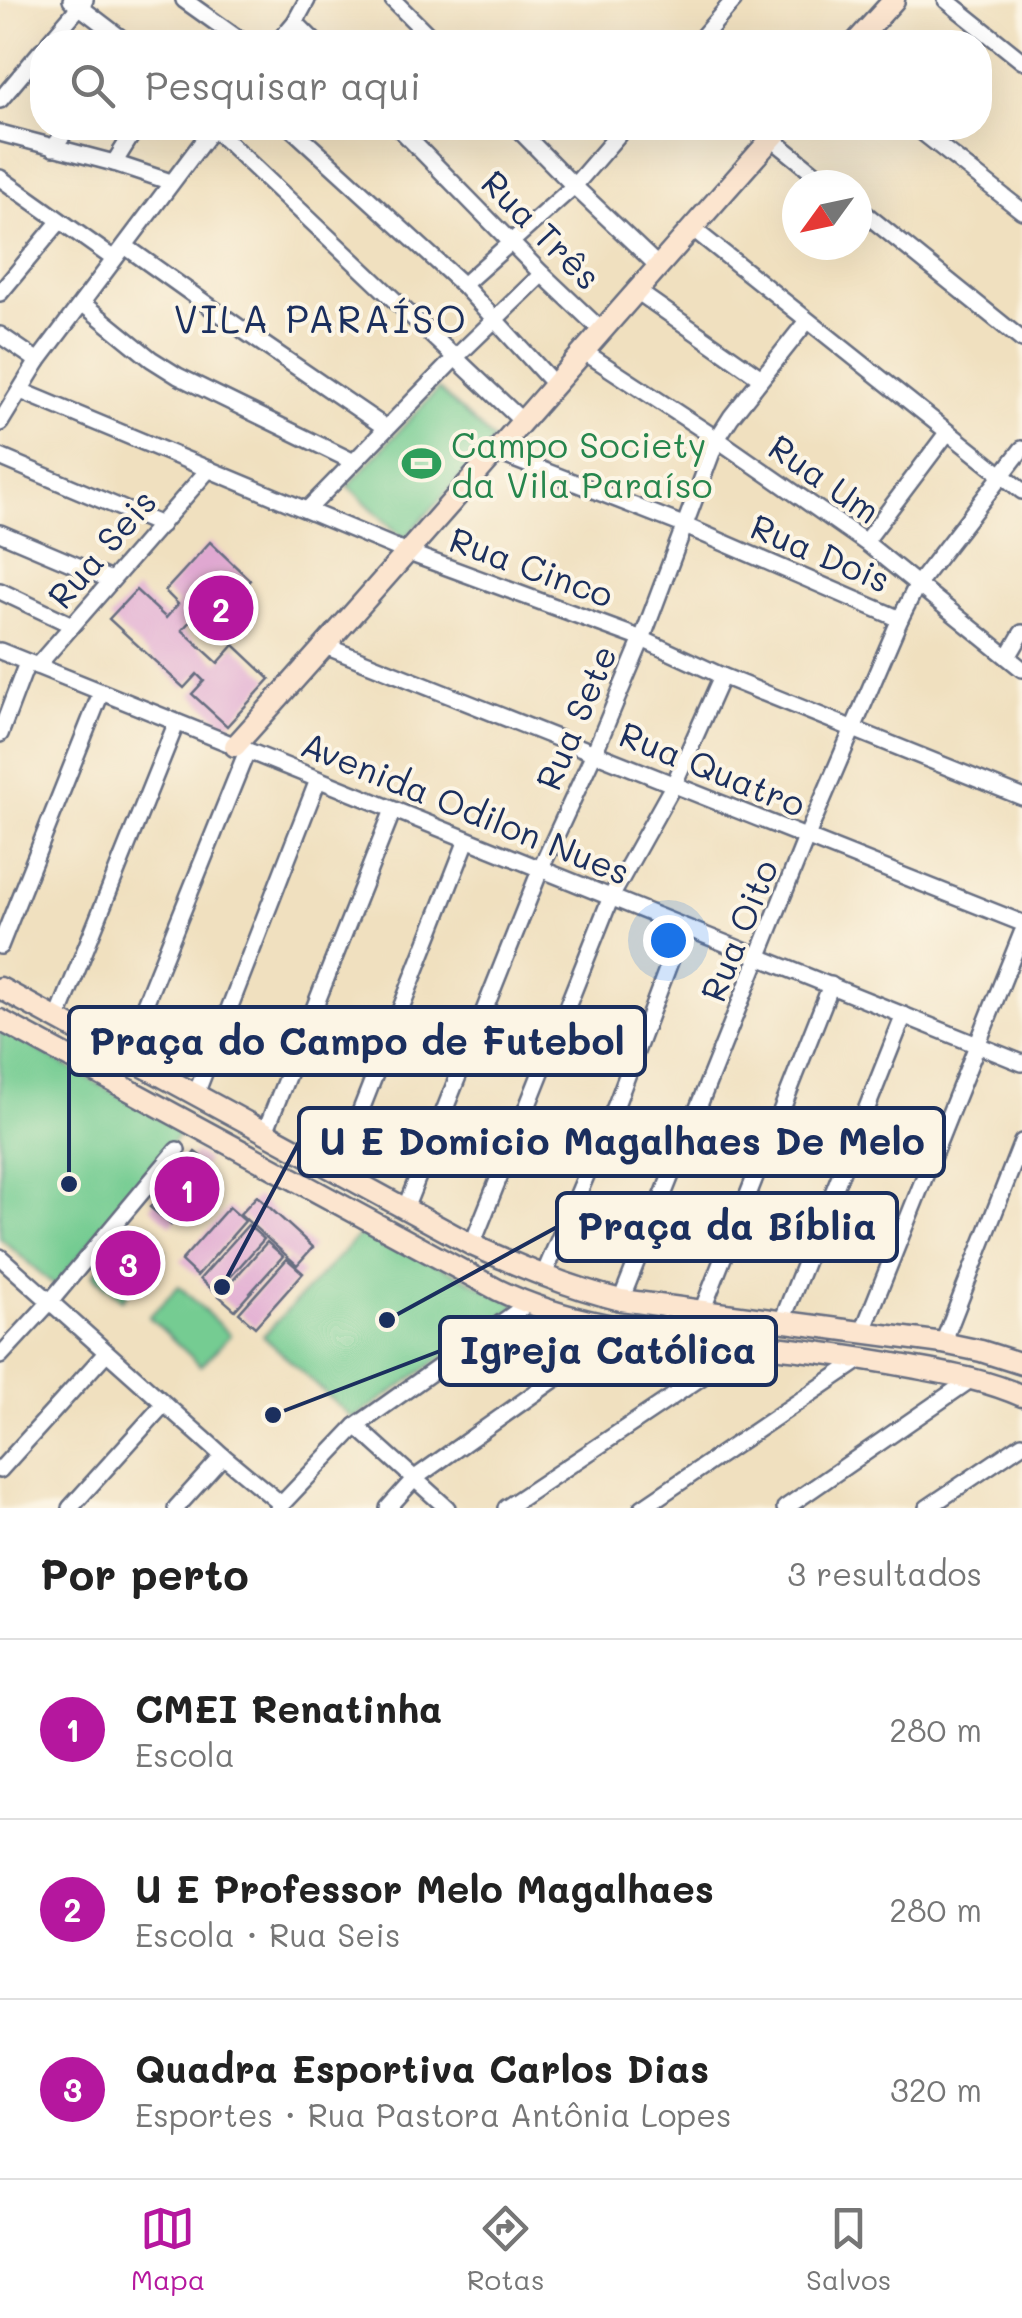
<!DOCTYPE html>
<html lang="pt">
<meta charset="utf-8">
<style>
:root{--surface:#fff;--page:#f2f2f2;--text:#222;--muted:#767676;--line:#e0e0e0;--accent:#b5179e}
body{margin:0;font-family:Mali,sans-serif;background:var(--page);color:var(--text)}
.compass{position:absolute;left:782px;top:170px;width:90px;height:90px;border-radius:50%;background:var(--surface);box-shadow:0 10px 40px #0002;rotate:237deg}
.you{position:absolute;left:668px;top:940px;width:35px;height:35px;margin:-25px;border:8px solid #fff;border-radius:50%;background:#1a73e8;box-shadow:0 0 0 15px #1a73e833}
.badge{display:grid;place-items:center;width:65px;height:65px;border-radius:50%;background:var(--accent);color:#fff;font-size:32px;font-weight:700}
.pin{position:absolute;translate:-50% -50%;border:5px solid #fff;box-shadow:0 2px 10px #0006}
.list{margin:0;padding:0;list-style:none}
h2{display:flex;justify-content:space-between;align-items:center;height:130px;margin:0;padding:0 40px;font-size:42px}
h2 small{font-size:32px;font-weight:400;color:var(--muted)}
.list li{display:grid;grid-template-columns:65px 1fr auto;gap:30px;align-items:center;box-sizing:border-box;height:180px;padding:0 40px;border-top:2px solid var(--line)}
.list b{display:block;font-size:38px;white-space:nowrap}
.list p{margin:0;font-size:32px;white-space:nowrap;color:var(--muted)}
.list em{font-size:32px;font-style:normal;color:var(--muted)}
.icon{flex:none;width:55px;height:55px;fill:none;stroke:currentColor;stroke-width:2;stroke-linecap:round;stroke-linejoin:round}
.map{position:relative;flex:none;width:1022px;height:1508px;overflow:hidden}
.search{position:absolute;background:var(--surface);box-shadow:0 10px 40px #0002;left:30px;right:30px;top:30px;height:110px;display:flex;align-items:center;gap:25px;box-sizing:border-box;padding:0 35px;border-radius:40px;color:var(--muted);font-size:38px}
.sheet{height:670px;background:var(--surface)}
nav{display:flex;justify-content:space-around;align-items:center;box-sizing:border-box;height:140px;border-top:2px solid var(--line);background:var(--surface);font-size:28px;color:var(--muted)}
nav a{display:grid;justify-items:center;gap:5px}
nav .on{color:var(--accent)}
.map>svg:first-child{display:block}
.green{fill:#74cc92;stroke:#487e78;stroke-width:2.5}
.building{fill:#e0a8d1}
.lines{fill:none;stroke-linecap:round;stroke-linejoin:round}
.street-casing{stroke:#666d80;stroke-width:20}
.secondary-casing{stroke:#666d80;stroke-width:25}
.street{stroke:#fff;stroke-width:15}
.secondary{stroke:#fce5cf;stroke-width:20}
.labels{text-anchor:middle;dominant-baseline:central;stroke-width:8;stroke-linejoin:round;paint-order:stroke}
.street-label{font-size:35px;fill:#1b2f5e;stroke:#fcf5e5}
.leisure-label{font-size:35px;fill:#27864d;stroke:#fcf5e5;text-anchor:start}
.neighbourhood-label{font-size:38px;letter-spacing:2.5px;fill:#1b2f5e;stroke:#fcf5e5}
.leader{fill:none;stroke:#1b2f5e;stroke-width:4}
.callout-dot{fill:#1b2f5e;stroke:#fcf5e5;stroke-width:4}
.callout{fill:#fcf5e5;stroke:#1b2f5e;stroke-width:4}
.callout-label{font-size:38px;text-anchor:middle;font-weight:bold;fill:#1b2f5e}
</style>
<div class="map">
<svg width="1022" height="1508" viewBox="0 0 1022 1508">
<rect width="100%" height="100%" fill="#fcf5e5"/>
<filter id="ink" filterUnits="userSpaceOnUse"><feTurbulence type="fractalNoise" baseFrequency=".01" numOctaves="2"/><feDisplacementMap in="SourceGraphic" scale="20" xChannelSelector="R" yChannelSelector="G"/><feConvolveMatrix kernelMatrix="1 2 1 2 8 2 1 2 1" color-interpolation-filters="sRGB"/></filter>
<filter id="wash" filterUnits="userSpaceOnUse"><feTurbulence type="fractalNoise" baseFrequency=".0048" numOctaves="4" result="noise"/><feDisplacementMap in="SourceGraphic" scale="40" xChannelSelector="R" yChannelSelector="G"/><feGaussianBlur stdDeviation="2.25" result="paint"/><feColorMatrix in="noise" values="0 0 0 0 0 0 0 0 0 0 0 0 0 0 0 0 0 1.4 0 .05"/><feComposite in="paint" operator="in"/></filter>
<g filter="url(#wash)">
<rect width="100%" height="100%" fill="#f0e0bf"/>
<g class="green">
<path d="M438 389 494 441 404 539 348 486Z"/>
<path d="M6 1032 182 1131 55 1286 0 1238V1033Z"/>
<path d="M135 1226 164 1251 122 1300 93 1275Z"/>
<path d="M365 1229 519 1305 353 1419 263 1336Z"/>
<path d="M179 1286 230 1335 201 1366 149 1317Z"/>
</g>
<g id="blocks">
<g class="building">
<path d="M210 542 250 580 207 626 195 616 182 630 218 663 234 645 270 679 227 726 192 694 204 681 197 674 184 688 109 619 136 590 166 618 178 604 165 591Z"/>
<path d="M195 1152 207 1161 193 1179 203 1187 187 1207 184 1204 175 1214 178 1216 171 1225 150 1207Z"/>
<path d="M257 1196 313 1247 297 1265 240 1214Z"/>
<path d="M229 1207 245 1221 197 1276 181 1261Z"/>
<path d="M248 1225 264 1239 216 1293 200 1279Z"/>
<path d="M267 1242 283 1256 235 1310 219 1296Z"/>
<path d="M287 1259 303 1273 255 1327 239 1313Z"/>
</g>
</g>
</g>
<g filter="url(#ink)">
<use href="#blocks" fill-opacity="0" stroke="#666d80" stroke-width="2.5"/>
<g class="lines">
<defs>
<g id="street">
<path d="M71 0 126 42"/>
<path d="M184 0 243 42"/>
<path d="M393 0 435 42"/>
<path d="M946 0 1022 61"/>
<path d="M295 22 315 42"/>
<path d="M49 42 85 0"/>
<path d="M278 42 295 22 307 0"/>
<path d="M698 42 734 0"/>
<path d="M0 100 42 50"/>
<path d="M213 128 522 421"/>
<path d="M291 128 463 285 553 383"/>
<path d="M399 128 542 274 601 330"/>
<path d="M517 128 574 186 658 266"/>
<path d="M917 128 1022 211"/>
<path d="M0 133 114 163 171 182"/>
<path d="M771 138 829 185"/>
<path d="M53 148 68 128"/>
<path d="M114 163 136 128"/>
<path d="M0 178 114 259"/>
<path d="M857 207 1022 340"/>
<path d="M692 228 1022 491"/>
<path d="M125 246 247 333 386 428"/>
<path d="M463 285 574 186 624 128"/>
<path d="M637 291 761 378"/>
<path d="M0 293 59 222"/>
<path d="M82 303 151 359 178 376 352 461"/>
<path d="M0 335 38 361"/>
<path d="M583 351 717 439 865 542 1022 669"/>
<path d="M21 391 409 553 642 639 722 676 1022 797"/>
<path d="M0 423 38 361 213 128"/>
<path d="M496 452 683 525 900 619"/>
<path d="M0 457 161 525"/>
<path d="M308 509 455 358 542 274"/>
<path d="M0 533 111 580"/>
<path d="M865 542 947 433"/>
<path d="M0 591 72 625"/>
<path d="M325 646C558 737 789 832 1022 923"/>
<path d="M0 651 1022 1063"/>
<path d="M1008 657 1022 633"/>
<path d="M37 666 209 469"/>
<path d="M0 734 27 663"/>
<path d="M0 946 101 693"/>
<path d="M57 1020 176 724"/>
<path d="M124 1056 247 751"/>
<path d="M196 1094 318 780"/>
<path d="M265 1132 393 810"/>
<path d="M337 1171 467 840"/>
<path d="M405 1209 541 868 595 751 642 639 717 439 731 417 807 321"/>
<path d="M472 1245 611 897 674 784 722 676"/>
<path d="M0 1257 223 1456 281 1504"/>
<path d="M543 1277 616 1105 683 927"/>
<path d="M621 1300 806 838 900 619 917 585 1022 449"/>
<path d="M702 1311 831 985"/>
<path d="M782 1321 904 1015"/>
<path d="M863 1331 1022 933"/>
<path d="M943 1343 1022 1142"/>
<path d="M0 1356 49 1303 177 1150"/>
<path d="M356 1426 447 1508"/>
<path d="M0 1470 106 1353"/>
<path d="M70 1508 164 1404"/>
<path d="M176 1508 223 1456"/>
<path d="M278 1508 356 1426 529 1303"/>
<path d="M388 1508 415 1478 624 1330"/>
<path d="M506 1508 751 1344"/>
<path d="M642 1508 863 1358"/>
<path d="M785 1508 973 1378"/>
<path d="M927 1508 1022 1444"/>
</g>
<g id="secondary">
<path d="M856 42 894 0"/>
<path d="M235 746C419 542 598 333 781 128"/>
<path d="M0 988 472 1245C521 1267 568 1287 621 1300L943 1343 981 1351 1022 1364"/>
<path d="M0 1020 498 1290C568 1324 644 1332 721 1341 785 1348 848 1355 911 1367 949 1374 987 1380 1022 1396"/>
</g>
</defs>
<use href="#street" class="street-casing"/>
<use href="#secondary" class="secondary-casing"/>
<use href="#street" class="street"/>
<use href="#secondary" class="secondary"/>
</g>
</g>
<defs>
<symbol id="stadium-bare" viewBox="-9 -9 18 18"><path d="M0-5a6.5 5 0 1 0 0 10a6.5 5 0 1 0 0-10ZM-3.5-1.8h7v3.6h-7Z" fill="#2e9e5b" stroke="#fcf5e5" stroke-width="2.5" paint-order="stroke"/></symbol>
</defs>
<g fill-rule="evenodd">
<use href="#stadium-bare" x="394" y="436" width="55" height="55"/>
</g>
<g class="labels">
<g class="street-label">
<text transform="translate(542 229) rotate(45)">Rua Três</text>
<text transform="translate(825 478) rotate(35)">Rua Um</text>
<text transform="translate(101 548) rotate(-49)">Rua Seis</text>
<text transform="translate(821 552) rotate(23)">Rua Dois</text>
<text transform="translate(532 566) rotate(20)">Rua Cinco</text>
<text transform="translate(575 717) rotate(-67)">Rua Sete</text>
<text transform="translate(713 768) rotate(22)">Rua Quatro</text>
<text transform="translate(466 807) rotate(22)">Avenida Odilon Nues</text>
<text transform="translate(738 930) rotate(-68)">Rua Oito</text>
</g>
<g class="leisure-label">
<text x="451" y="444">Campo Society<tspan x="451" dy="40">da Vila Paraíso</tspan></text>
</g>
<g class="neighbourhood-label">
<text x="321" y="318">VILA PARAÍSO</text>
</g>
</g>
<path class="leader" d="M69 1184L69 1041M222 1287L299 1142M387 1320L557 1227M273 1415L440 1351"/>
<g class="callout-dot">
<circle cx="69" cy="1184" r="10"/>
<circle cx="222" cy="1287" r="10"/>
<circle cx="387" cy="1320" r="10"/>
<circle cx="273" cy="1415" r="10"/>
</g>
<g class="callout">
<rect x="69" y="1007" width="576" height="68" rx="10"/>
<rect x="299" y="1108" width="645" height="68" rx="10"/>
<rect x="557" y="1193" width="340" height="68" rx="10"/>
<rect x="440" y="1317" width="336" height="68" rx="10"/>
</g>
<g class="callout-label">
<text x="357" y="1055">Praça do Campo de Futebol</text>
<text x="622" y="1155">U E Domicio Magalhaes De Melo</text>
<text x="727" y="1240">Praça da Bíblia</text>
<text x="608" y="1364">Igreja Católica</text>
</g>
</svg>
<svg class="compass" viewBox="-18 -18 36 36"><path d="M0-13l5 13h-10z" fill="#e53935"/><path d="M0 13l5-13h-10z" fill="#767676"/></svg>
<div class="you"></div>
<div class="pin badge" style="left:187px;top:1189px">1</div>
<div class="pin badge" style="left:221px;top:608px">2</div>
<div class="pin badge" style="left:128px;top:1263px">3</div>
<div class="search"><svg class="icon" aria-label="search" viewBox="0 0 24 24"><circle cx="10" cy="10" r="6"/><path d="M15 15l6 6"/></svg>Pesquisar aqui</div>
</div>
<section class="sheet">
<h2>Por perto<small>3 resultados</small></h2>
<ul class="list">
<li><span class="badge">1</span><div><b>CMEI Renatinha</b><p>Escola</p></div><em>280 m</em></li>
<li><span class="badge">2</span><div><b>U E Professor Melo Magalhaes</b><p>Escola · Rua Seis</p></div><em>280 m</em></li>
<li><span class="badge">3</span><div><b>Quadra Esportiva Carlos Dias</b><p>Esportes · Rua Pastora Antônia Lopes</p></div><em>320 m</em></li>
</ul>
</section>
<nav>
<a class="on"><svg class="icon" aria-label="map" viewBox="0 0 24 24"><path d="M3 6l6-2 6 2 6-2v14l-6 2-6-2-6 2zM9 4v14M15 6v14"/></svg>Mapa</a>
<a><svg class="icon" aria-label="directions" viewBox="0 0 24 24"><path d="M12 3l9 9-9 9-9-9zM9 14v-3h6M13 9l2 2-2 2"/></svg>Rotas</a>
<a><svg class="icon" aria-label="saved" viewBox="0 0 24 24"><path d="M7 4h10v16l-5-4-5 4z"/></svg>Salvos</a>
</nav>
